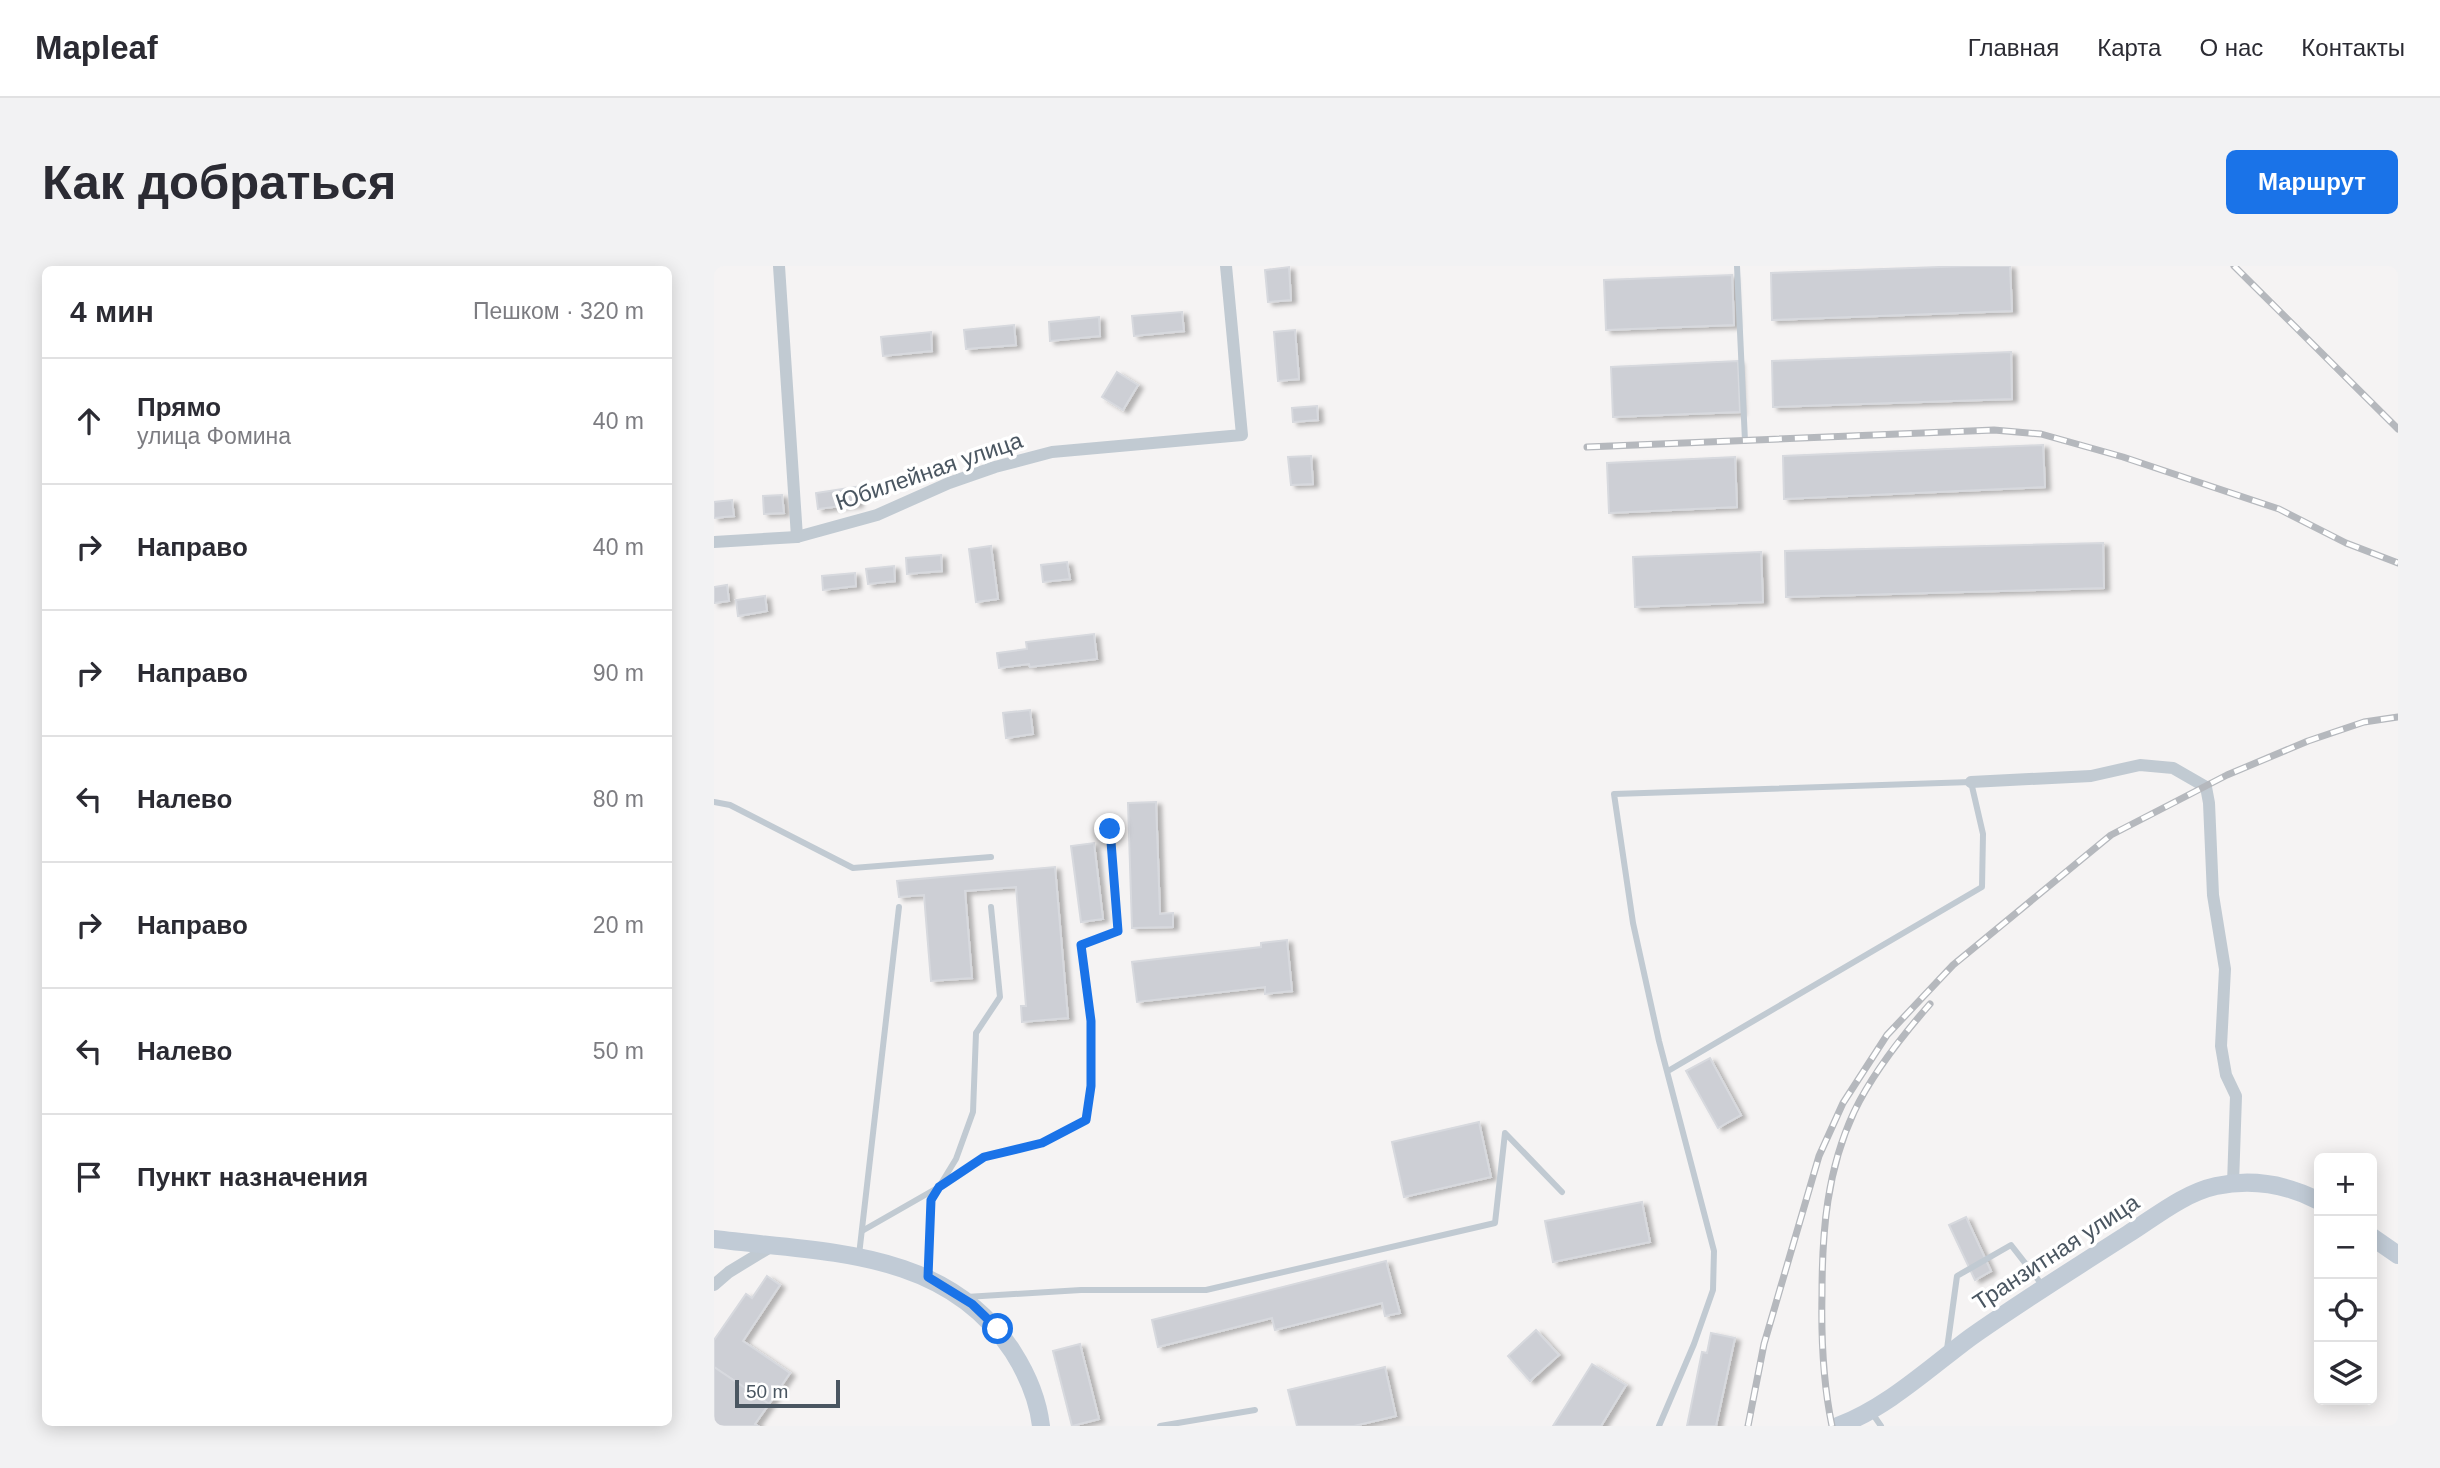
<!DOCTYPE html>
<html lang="ru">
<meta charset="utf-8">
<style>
:root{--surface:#fff;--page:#f2f2f3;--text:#2b2b33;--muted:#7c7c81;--line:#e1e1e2;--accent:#1a73e8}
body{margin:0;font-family:Arial,sans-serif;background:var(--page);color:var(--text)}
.controls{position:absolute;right:21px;bottom:21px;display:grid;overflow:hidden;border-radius:10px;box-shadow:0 4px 18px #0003}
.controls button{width:63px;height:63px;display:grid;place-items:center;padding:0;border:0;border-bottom:2px solid var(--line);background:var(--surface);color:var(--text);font:35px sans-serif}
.scale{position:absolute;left:21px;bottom:18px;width:105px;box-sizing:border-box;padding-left:7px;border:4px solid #4a5661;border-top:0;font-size:19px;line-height:24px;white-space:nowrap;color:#4a5661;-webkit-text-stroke:5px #fff;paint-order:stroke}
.stop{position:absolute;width:21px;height:21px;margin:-16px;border:5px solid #1a73e8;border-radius:50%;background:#fff}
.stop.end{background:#1a73e8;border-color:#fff;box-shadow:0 2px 7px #0008}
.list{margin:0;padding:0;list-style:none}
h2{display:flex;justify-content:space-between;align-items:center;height:91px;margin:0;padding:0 28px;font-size:30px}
h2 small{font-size:23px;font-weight:400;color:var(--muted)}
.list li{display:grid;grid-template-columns:46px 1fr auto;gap:21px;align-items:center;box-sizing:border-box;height:126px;padding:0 28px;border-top:2px solid var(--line)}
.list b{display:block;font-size:26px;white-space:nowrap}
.list p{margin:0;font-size:23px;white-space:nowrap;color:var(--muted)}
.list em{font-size:23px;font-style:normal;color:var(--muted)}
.icon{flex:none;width:38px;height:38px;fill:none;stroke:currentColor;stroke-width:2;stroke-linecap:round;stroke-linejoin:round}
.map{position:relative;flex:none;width:1684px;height:1160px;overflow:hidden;border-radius:10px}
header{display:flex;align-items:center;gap:42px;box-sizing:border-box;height:98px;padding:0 35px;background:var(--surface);border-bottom:2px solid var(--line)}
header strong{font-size:33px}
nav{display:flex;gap:38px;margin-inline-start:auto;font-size:24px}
.intro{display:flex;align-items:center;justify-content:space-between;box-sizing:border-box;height:168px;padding:0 42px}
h1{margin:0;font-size:49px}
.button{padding:18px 32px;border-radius:10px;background:var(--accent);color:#fff;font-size:24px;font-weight:700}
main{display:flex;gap:42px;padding:0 42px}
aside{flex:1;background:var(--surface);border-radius:10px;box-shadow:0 4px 18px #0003}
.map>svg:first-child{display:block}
.building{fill:#cdcfd5;stroke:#d7d9de;stroke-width:2;filter:url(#shadow)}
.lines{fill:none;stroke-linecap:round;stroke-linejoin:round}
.lane{stroke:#c1cad2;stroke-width:6}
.street{stroke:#c1cad2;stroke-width:12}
.secondary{stroke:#c1cbd6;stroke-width:18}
.rail-casing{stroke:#b5b8bd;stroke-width:7}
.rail{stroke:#fff;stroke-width:4.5;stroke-dasharray:13;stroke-linecap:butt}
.route{stroke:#1a73e8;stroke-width:9}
.labels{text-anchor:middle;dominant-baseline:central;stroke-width:7;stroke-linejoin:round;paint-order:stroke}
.street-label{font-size:23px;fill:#4a5661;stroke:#fff}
</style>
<header>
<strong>Mapleaf</strong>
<nav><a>Главная</a><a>Карта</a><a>О нас</a><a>Контакты</a></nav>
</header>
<div class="intro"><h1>Как добраться</h1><a class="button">Маршрут</a></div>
<main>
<aside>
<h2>4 мин<small>Пешком · 320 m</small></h2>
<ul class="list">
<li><svg class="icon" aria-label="ahead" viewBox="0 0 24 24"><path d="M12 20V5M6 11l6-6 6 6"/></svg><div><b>Прямо</b><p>улица Фомина</p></div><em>40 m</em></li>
<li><svg class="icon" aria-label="right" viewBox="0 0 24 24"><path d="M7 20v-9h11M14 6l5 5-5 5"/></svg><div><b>Направо</b></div><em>40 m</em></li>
<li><svg class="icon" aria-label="right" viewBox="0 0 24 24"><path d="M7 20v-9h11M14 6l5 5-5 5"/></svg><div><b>Направо</b></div><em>90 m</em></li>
<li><svg class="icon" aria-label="left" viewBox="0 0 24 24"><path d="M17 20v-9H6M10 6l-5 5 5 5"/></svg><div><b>Налево</b></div><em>80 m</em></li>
<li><svg class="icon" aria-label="right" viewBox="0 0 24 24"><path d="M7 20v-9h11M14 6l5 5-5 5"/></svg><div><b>Направо</b></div><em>20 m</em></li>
<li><svg class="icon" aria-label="left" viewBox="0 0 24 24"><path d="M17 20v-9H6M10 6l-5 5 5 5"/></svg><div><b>Налево</b></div><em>50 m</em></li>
<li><svg class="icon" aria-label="arrive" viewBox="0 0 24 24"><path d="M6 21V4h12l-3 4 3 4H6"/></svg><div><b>Пункт назначения</b></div></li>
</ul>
</aside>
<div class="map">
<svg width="1684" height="1160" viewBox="0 0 1684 1160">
<defs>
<filter id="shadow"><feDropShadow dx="5" dy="3" stdDeviation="2" flood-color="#0004"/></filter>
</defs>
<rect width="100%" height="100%" fill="#f5f3f3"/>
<g class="building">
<path d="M1254 0H1296L1298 45 1058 54 1057 7Z"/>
<path d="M575 1 577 34 554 36 551 4Z"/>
<path d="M1018 9 1020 59 892 64 890 14Z"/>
<path d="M468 46 470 65 420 70 418 50Z"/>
<path d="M385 51 386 70 336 75 335 56Z"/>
<path d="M300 59 302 79 252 83 250 64Z"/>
<path d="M581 64 585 113 564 115 560 66Z"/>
<path d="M217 66 218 85 169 90 167 71Z"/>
<path d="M1297 86 1298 133 1059 141 1058 95Z"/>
<path d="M1024 95 1026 146 899 151 897 101Z"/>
<path d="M403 106 424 119 409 144 388 131Z"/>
<path d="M603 140 604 154 579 156 578 142Z"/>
<path d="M1329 179 1331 221 1070 233 1069 190Z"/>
<path d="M597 190 599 218 577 219 574 191Z"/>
<path d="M1021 191 1023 241 895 247 893 197Z"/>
<path d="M142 221 144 238 104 243 102 227Z"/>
<path d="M68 229 70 247 50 248 49 230Z"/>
<path d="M18 234 20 250 0 252V236Z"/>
<path d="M1389 277 1390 322 1072 331 1071 285Z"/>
<path d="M277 280 284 333 262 336 255 283Z"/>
<path d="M1047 286 1049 336 921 341 919 291Z"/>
<path d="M227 289 228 305 193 308 192 292Z"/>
<path d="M353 296 356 313 329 316 327 299Z"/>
<path d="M180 300 181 315 154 318 152 303Z"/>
<path d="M141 307 142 320 109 324 108 310Z"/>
<path d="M13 319 15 335 0 337V321Z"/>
<path d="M51 330 53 345 24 350 22 334Z"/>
<path d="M380 368 383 393 316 401 315 398 285 402 283 387 313 383 312 376Z"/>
<path d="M316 444 319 468 292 472 289 447Z"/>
<path d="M442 536 446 648 459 647V661L418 662 414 537Z"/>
<path d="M380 577 389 653 367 656 357 580Z"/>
<path d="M341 601 354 752 308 756 307 740H312L302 621 251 625 258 712 217 715 210 629 185 631 183 615Z"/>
<path d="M573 674 578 725 551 728V721L423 736 418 696 547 681V677Z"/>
<path d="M996 792 1027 849 1004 862 972 805Z"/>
<path d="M765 856 777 911 690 931 678 876Z"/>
<path d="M928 936 936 976 839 996 831 955Z"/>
<path d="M1252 951 1277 1005 1261 1014 1235 959Z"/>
<path d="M672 995 686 1047 671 1050 668 1037 561 1064 558 1052 444 1081 438 1054Z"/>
<path d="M53 1010 66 1019 29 1075 76 1107 55 1138 0 1101V1074L32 1028 38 1032Z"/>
<path d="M822 1064 845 1089 816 1115 794 1090Z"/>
<path d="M997 1067 1021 1072 1002 1160H973L988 1086 993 1087Z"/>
<path d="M366 1078 385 1153 358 1160 339 1085Z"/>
<path d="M878 1098 912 1119 887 1160H839Z"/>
<path d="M0 1101 55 1138 41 1158 44 1160H0Z"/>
<path d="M671 1101 682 1150 640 1160H583L574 1124Z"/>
</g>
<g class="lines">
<g class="lane">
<path d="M1023 0 1031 175"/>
<path d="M0 536 16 539 139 602 277 591"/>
<path d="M148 965 225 921 270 891 328 877 372 854 377 820V755L367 679 404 665 396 563"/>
<path d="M145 989 185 641"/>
<path d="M214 1009 217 934 242 893 259 846 262 767 286 731 277 641"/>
<path d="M252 1031 367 1024H492L781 957 791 867 848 926"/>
<path d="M1233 1083 1243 1010 1297 979 1329 1020"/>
<path d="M1158 1147 1167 1160"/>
<path d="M446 1160 541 1144"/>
<path d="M945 1160 980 1078 999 1024 1000 985 945 775 919 657 900 528 1257 516 1269 568 1268 621 954 805"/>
</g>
<g class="street">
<path d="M65 0 83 271"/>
<path d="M0 276 83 271 163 249 235 217 281 201 338 186 528 169 512 0"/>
<path d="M1257 516 1377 510 1426 499 1459 502 1492 521 1495 537 1499 629 1511 703 1507 780 1512 809 1522 830 1519 918"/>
<path d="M0 1019 15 1006 58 980"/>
</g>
<g class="secondary">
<path d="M1658 971 1684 989"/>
<path d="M0 973C109 987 232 982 299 1086 313 1108 324 1134 327 1160"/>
<path d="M1124 1160C1174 1141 1215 1102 1257 1071 1308 1035 1361 1002 1414 968 1441 951 1470 927 1502 920 1539 912 1572 918 1605 935"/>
</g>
<defs>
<g id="rail">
<path d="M1520 0 1684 163"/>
<path d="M873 181 1280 164 1327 168 1409 191 1565 243 1632 277 1684 297"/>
<path d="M1034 1160 1050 1078 1105 890 1129 837 1173 769 1239 699 1397 569 1513 509 1594 475 1650 456 1684 451"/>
<path d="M1118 1160C1109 1116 1107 1073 1108 1028 1108 965 1113 904 1140 846 1158 808 1188 770 1216 738"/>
</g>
</defs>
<use href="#rail" class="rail-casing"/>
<use href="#rail" class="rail"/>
</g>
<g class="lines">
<path class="route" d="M284 1063 258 1038 214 1011 217 934 225 921 270 891 328 877 372 854 377 820V755L367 679 404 665 396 563"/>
</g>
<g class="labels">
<g class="street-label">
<text transform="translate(215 205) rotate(-19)">Юбилейная улица</text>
<text transform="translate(1342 986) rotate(-33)">Транзитная улица</text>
</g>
</g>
</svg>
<div class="controls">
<button>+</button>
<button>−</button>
<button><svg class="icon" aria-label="locate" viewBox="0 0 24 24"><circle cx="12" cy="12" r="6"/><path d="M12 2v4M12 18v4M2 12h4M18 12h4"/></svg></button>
<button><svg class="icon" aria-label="layers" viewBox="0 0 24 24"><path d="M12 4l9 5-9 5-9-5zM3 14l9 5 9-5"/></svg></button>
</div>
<div class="scale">50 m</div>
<div class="stop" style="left:284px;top:1063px"></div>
<div class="stop end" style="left:396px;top:563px"></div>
</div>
</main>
